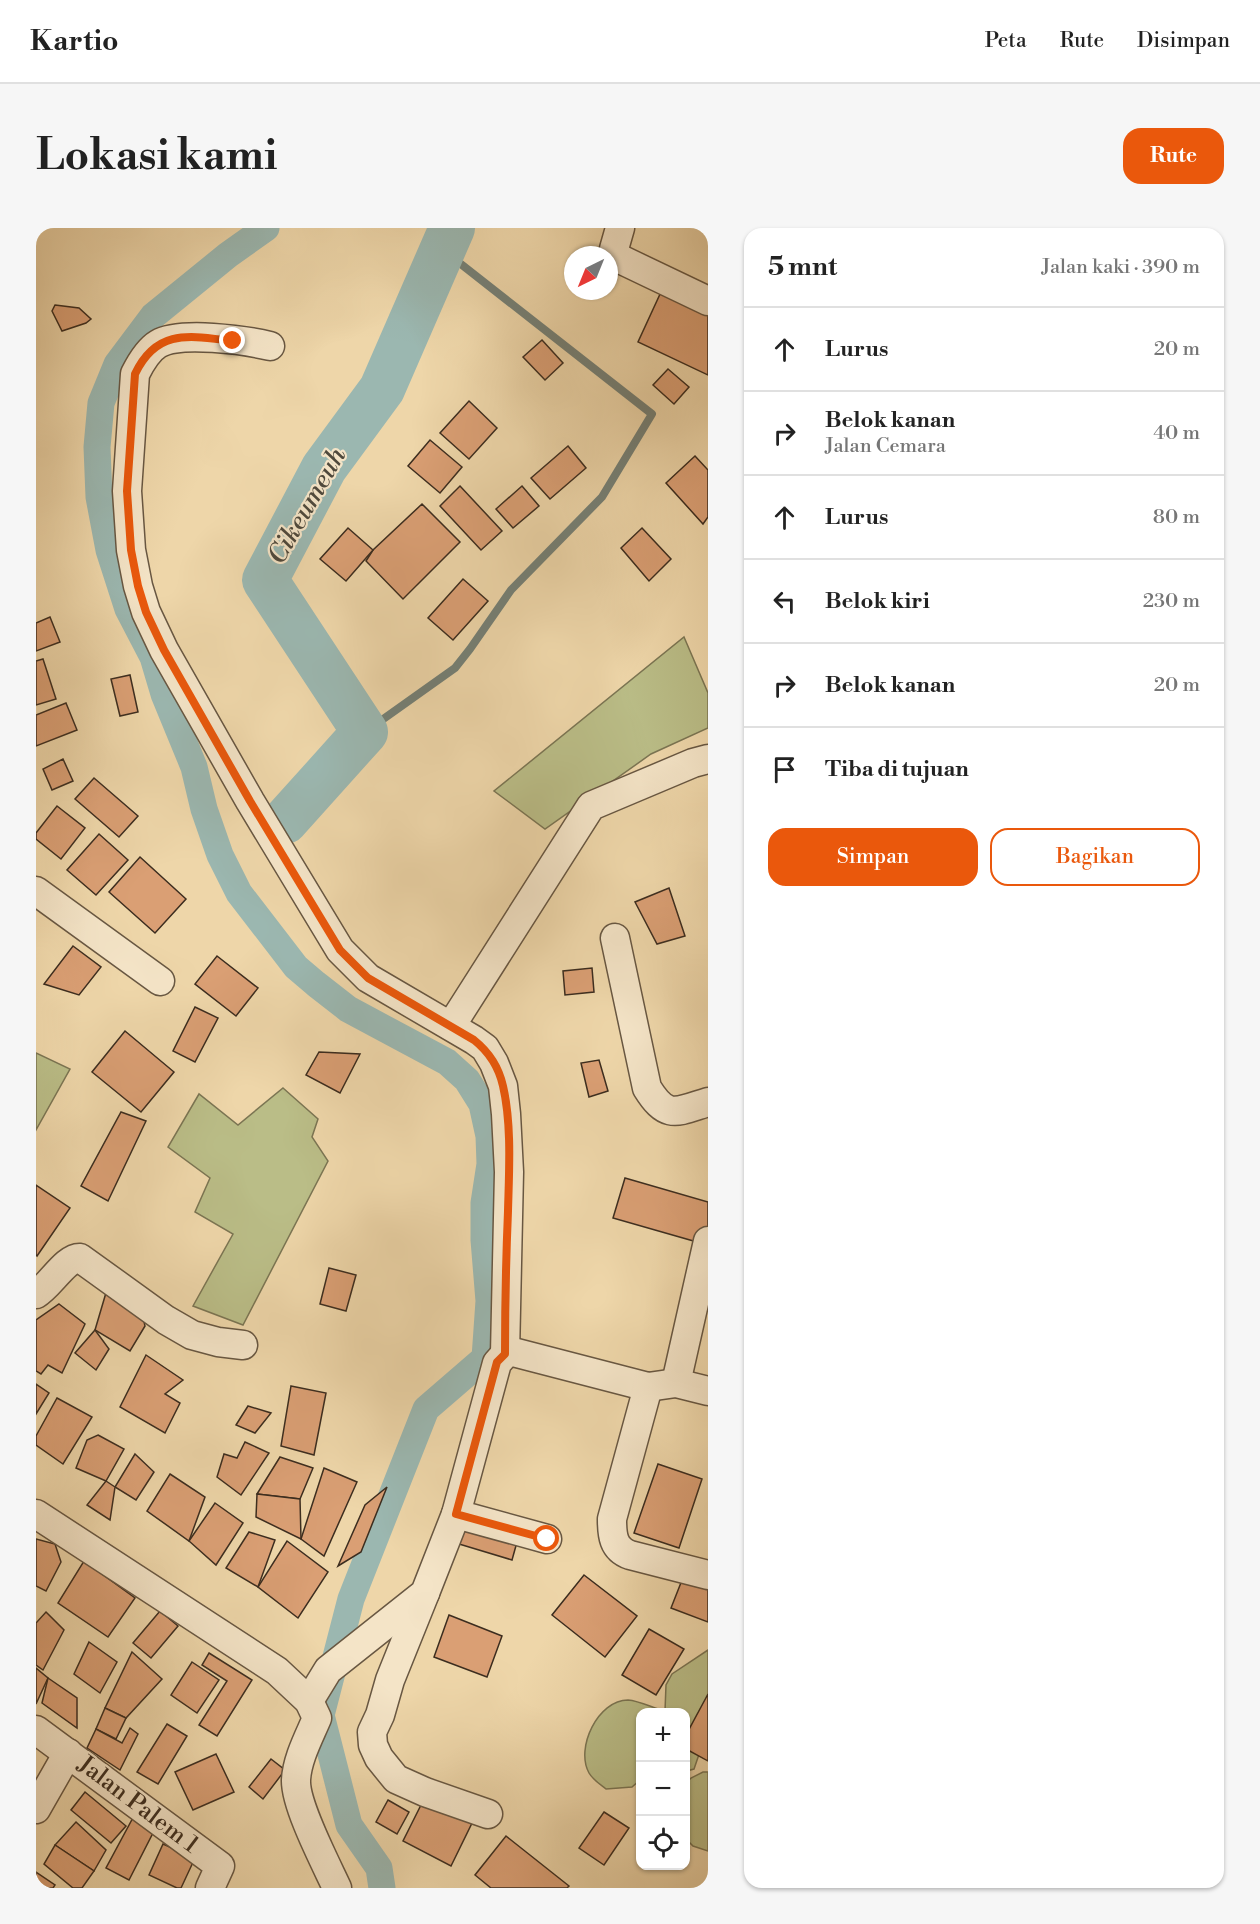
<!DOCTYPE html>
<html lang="id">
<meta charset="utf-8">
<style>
:root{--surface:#fff;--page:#f6f6f6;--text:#222;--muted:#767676;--line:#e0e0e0;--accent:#ea580c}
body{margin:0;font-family:"Libre Bodoni",serif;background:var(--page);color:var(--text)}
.controls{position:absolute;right:18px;bottom:18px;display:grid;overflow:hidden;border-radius:12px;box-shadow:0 2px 4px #0004}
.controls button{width:54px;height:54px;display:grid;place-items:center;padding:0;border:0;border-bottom:2px solid var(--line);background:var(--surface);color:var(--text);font:30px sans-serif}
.compass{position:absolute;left:528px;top:18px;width:54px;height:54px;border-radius:50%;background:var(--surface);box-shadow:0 2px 4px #0004;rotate:223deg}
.stop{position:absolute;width:18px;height:18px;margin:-14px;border:4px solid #ea580c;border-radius:50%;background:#fff}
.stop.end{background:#ea580c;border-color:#fff;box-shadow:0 2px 6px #0008}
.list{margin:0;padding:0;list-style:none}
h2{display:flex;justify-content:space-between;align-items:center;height:78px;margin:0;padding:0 24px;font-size:26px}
h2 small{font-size:20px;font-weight:400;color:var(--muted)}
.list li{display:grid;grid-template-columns:39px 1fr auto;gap:18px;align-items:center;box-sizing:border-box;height:84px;padding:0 24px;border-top:2px solid var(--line)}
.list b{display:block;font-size:22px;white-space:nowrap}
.list p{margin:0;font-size:20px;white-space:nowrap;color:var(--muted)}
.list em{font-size:20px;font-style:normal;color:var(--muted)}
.actions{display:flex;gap:12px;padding:18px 24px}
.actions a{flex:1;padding:14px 0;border:2px solid var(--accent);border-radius:18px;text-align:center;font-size:21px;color:var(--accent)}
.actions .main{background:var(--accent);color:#fff}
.icon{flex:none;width:33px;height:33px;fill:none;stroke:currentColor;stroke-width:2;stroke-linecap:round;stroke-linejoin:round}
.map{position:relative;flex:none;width:672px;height:1660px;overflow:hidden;border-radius:18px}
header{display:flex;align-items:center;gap:36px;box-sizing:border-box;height:84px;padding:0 30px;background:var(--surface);border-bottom:2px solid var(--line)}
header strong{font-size:28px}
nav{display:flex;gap:33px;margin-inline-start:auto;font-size:21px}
.intro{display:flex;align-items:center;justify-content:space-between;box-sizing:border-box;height:144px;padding:0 36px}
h1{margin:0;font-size:42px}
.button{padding:15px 27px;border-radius:18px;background:var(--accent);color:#fff;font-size:21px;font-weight:700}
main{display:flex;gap:36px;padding:0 36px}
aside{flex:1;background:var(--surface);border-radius:18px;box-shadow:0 2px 4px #0004}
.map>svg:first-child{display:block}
.green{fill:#babd87;stroke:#7b7553;stroke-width:1.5}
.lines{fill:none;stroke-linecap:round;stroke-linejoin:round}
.stream{stroke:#758076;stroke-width:8}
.canal{stroke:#9bb7b0;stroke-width:27}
.river{stroke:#9bb7b0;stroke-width:46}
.building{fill:#da9f74;stroke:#3c2d1f;stroke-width:1.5}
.street-casing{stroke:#685742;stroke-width:31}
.street{stroke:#f4e4c7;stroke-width:28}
.route{stroke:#ea580c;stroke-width:8}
.labels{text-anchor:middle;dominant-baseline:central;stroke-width:4.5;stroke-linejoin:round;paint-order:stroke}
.street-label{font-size:24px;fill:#3c2d1f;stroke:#f4e4c7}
.water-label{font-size:26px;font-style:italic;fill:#4f493c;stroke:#f4e4c7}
</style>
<header>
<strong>Kartio</strong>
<nav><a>Peta</a><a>Rute</a><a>Disimpan</a></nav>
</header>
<div class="intro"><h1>Lokasi kami</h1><a class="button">Rute</a></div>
<main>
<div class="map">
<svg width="672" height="1660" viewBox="0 0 672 1660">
<rect width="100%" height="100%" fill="#eed6a9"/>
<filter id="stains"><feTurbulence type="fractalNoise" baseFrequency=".00333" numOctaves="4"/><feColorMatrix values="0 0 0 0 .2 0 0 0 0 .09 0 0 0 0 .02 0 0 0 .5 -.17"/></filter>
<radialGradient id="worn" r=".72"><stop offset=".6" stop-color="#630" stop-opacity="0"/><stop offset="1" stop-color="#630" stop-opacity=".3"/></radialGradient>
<g class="green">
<path d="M648 409 672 465V500L615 526 509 601 458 563Z"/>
<path d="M0 825 34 841 0 902Z"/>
<path d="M247 860 282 891 276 909 292 933 207 1097 157 1078 197 1006 159 984 174 950 132 919 163 866 202 897Z"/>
<path d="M672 1422V1500L658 1541 650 1543V1484H604V1552L596 1559 570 1561C565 1557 557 1552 553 1545 539 1520 562 1472 592 1472 604 1473 617 1480 629 1483L630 1457 636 1446Z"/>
<path d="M667 1544H672V1623L657 1618 650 1611V1555L655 1550Z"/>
</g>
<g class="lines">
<path class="stream" d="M329 504 419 440 434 421 475 362 566 269 616 186 407 22"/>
<path class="canal" d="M230 0 192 27 117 88 81 136 65 175 61 219 63 269 73 322 92 381 117 429 128 466 158 539 168 581 184 627 203 665 260 739 280 756 312 781 411 834 431 852 446 876 453 908 454 936 448 975V1012L453 1073 449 1130 390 1181 315 1371 285 1487 313 1597 343 1640 346 1660"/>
<path class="river" d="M249 593 329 504 229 352 288 240 346 161 416 0"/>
</g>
<g class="building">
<path d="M625 64 672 86V147L602 114Z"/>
<path d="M19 77 43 80 55 91 50 95 26 103 16 83Z"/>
<path d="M506 112 527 135 509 152 487 129Z"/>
<path d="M632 141 653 159 638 176 617 157Z"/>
<path d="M433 173 461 200 433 231 404 205Z"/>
<path d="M394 212 426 239 404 265 372 238Z"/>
<path d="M532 218 550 240 514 271 495 250Z"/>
<path d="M659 228 672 242V289L667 296 630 255Z"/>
<path d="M424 258 466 303 445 322 404 278Z"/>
<path d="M486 258 503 278 477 300 460 281Z"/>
<path d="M386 276 424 314 367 371 330 333 337 322Z"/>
<path d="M312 300 337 322 310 353 284 331Z"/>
<path d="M606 300 635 331 613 353 585 320Z"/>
<path d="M427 351 452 373 417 412 392 390Z"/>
<path d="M14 389 24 414 0 423V395Z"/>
<path d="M7 431 20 471 0 477V433Z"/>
<path d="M94 447 102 484 84 488 75 451Z"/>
<path d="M30 475 41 502 0 518V487Z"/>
<path d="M27 531 37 553 16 562 7 541Z"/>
<path d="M58 550 102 588 83 609 39 571Z"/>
<path d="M21 578 49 600 25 631 0 611V605Z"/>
<path d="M63 606 92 632 60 667 31 642Z"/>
<path d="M104 629 150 671 119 705 73 664Z"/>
<path d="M633 660 649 708 621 716 599 674Z"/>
<path d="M37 718 65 739 43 767 8 756Z"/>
<path d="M181 728 222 760 200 788 159 756Z"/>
<path d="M556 740 558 764 529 767 527 743Z"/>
<path d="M159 779 182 790 159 834 137 823Z"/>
<path d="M89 803 138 844 105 884 56 844Z"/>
<path d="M283 824 324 826 304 865 270 847Z"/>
<path d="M563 832 572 863 553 869 545 835Z"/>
<path d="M85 884 110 893 72 973 45 958Z"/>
<path d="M589 950 672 974V1000L668 1016 577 990Z"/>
<path d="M0 957 34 980 1 1028 0 1027Z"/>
<path d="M293 1040 320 1047 310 1083 284 1076Z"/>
<path d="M72 1058 105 1080 109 1098 94 1123 59 1102Z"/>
<path d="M23 1076 49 1096 26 1145 12 1137 5 1146 0 1143V1092Z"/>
<path d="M59 1102 73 1121 60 1142 39 1125Z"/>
<path d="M110 1127 147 1152 129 1166 144 1175 129 1205 84 1179Z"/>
<path d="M0 1156 13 1165 0 1186Z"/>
<path d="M255 1158 290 1165 278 1227 245 1218Z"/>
<path d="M21 1170 56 1189 27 1236 0 1217V1208Z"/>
<path d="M212 1178 235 1185 219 1205 200 1197Z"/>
<path d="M62 1207 88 1221 70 1253 40 1240 51 1212Z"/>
<path d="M209 1214 233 1225 205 1267 181 1249 188 1226 201 1230Z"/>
<path d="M99 1226 118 1244 100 1272 79 1259Z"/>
<path d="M244 1229 277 1240 264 1271 221 1266Z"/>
<path d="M622 1236 666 1251 643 1320 598 1305Z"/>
<path d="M288 1240 321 1254 288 1328 265 1311Z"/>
<path d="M134 1246 169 1269 153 1313 111 1283Z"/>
<path d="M70 1253 79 1259 74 1292 51 1277Z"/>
<path d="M351 1259 325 1324 302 1338 329 1277Z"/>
<path d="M221 1266 264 1271 265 1311 220 1289Z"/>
<path d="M179 1275 207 1295 180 1337 153 1313Z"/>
<path d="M428 1298 481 1314 476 1332 423 1316Z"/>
<path d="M213 1304 239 1312 222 1359 190 1340Z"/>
<path d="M0 1311 19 1316 25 1334 10 1363 0 1358Z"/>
<path d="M251 1313 292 1344 262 1390 222 1359Z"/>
<path d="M48 1333 99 1370 72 1409 22 1375Z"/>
<path d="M548 1347 601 1388 569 1429 516 1387Z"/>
<path d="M648 1347 672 1356V1394L635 1380Z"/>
<path d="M124 1383 142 1398 115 1430 97 1415Z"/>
<path d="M10 1384 28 1402 7 1442 0 1437V1395Z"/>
<path d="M413 1387 466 1408 451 1449 398 1429Z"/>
<path d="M613 1401 648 1421 620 1467 586 1447Z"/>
<path d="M53 1414 81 1434 64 1465 38 1446Z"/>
<path d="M96 1424 126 1451 90 1490 69 1480Z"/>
<path d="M173 1425 216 1452 181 1508 163 1497 191 1453 166 1437Z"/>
<path d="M156 1434 183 1452 161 1485 135 1467Z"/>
<path d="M0 1440 12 1450 0 1476Z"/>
<path d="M12 1450 41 1470V1500L6 1475Z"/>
<path d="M672 1466V1533L650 1521V1507Z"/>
<path d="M69 1480 90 1490 80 1511 60 1501Z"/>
<path d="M131 1496 151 1508 122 1556 101 1544Z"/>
<path d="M94 1500 102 1506 84 1542 51 1520 60 1501 86 1515Z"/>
<path d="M180 1526 198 1564 157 1582 139 1544Z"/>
<path d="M235 1531 249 1542 227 1571 213 1559Z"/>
<path d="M49 1564 90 1598 75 1615 35 1582Z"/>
<path d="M389 1569 437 1593 415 1638 367 1613Z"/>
<path d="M352 1572 373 1584 361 1606 340 1594Z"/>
<path d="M568 1584 593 1600 568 1637 543 1620Z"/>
<path d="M99 1586 121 1597 93 1652 70 1640Z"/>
<path d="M40 1594 70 1622 58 1643 19 1617Z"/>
<path d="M470 1608 533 1658 531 1660H455L439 1647Z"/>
<path d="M127 1616 159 1630 145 1660H141L113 1647Z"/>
<path d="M19 1617 58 1643 46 1660H37L8 1636Z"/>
<path d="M0 1644 19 1657 17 1660H0Z"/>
</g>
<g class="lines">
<defs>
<g id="street">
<path d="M584 0 578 21 582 30 672 73"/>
<path d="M234 118C209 112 144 103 122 116 112 122 104 136 99 146L91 263 95 322 102 358 110 384 128 422 214 573 304 722 332 750 438 812 449 820 458 835 467 858 470 886 473 944 469 1126"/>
<path d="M0 663 124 753"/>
<path d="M579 710 611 860C631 892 640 884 672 874"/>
<path d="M415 798 555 578 657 535 672 531"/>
<path d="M0 1066C14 1058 30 1029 44 1030L130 1092 156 1107 182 1114 207 1117"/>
<path d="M640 1155 672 1013"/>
<path d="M612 1159 576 1291C576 1307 577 1321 594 1327L672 1347"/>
<path d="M0 1286 241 1443 273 1473 281 1490C273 1509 261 1531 260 1552 259 1577 290 1636 301 1660"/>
<path d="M420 1286 511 1311"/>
<path d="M389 1365 354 1452 344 1487 336 1504 337 1517 343 1530 360 1551 389 1564 452 1586"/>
<path d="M273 1473 292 1442 389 1365 420 1286 461 1135 469 1126 477 1124 612 1159 640 1155 672 1163"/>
<path d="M0 1502 184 1638 174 1660"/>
<path d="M0 1581 32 1525"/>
</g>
</defs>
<use href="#street" class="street-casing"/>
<use href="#street" class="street"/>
</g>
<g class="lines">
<path class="route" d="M197 113C154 108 121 100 99 146L91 263 95 322 102 358 110 384 128 422 214 573 304 722 332 750 438 812C453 824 463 840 467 858 476 897 473 944 472 983 470 1031 469 1078 469 1126L461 1134 420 1286 511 1311"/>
</g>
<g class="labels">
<g class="street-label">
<text transform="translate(102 1577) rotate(37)">Jalan Palem 1</text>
</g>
<g class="water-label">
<text transform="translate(271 278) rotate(-60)">Cikeumeuh</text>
</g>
</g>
<rect width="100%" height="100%" filter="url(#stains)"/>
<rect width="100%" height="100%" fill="url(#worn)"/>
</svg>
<div class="controls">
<button>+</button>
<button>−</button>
<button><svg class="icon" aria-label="locate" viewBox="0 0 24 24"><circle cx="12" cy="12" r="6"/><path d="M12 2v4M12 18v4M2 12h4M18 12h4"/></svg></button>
</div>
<svg class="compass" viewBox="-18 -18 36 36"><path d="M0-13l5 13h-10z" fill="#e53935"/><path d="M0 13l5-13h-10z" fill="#767676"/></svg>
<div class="stop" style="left:511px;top:1311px"></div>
<div class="stop end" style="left:197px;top:113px"></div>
</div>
<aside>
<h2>5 mnt<small>Jalan kaki · 390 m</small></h2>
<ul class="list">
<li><svg class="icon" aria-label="ahead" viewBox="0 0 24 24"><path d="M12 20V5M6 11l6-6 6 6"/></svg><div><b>Lurus</b></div><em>20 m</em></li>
<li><svg class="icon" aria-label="right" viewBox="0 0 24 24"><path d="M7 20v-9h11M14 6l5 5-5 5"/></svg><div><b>Belok kanan</b><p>Jalan Cemara</p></div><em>40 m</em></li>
<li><svg class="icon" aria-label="ahead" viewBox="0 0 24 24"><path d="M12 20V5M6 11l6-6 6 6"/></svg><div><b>Lurus</b></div><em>80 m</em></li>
<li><svg class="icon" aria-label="left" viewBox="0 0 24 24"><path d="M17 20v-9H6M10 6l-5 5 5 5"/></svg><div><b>Belok kiri</b></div><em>230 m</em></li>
<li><svg class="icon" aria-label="right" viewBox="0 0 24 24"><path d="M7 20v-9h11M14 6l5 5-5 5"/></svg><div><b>Belok kanan</b></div><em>20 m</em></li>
<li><svg class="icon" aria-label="arrive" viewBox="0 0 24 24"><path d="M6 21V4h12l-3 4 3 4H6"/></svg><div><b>Tiba di tujuan</b></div></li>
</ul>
<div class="actions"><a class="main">Simpan</a><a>Bagikan</a></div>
</aside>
</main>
